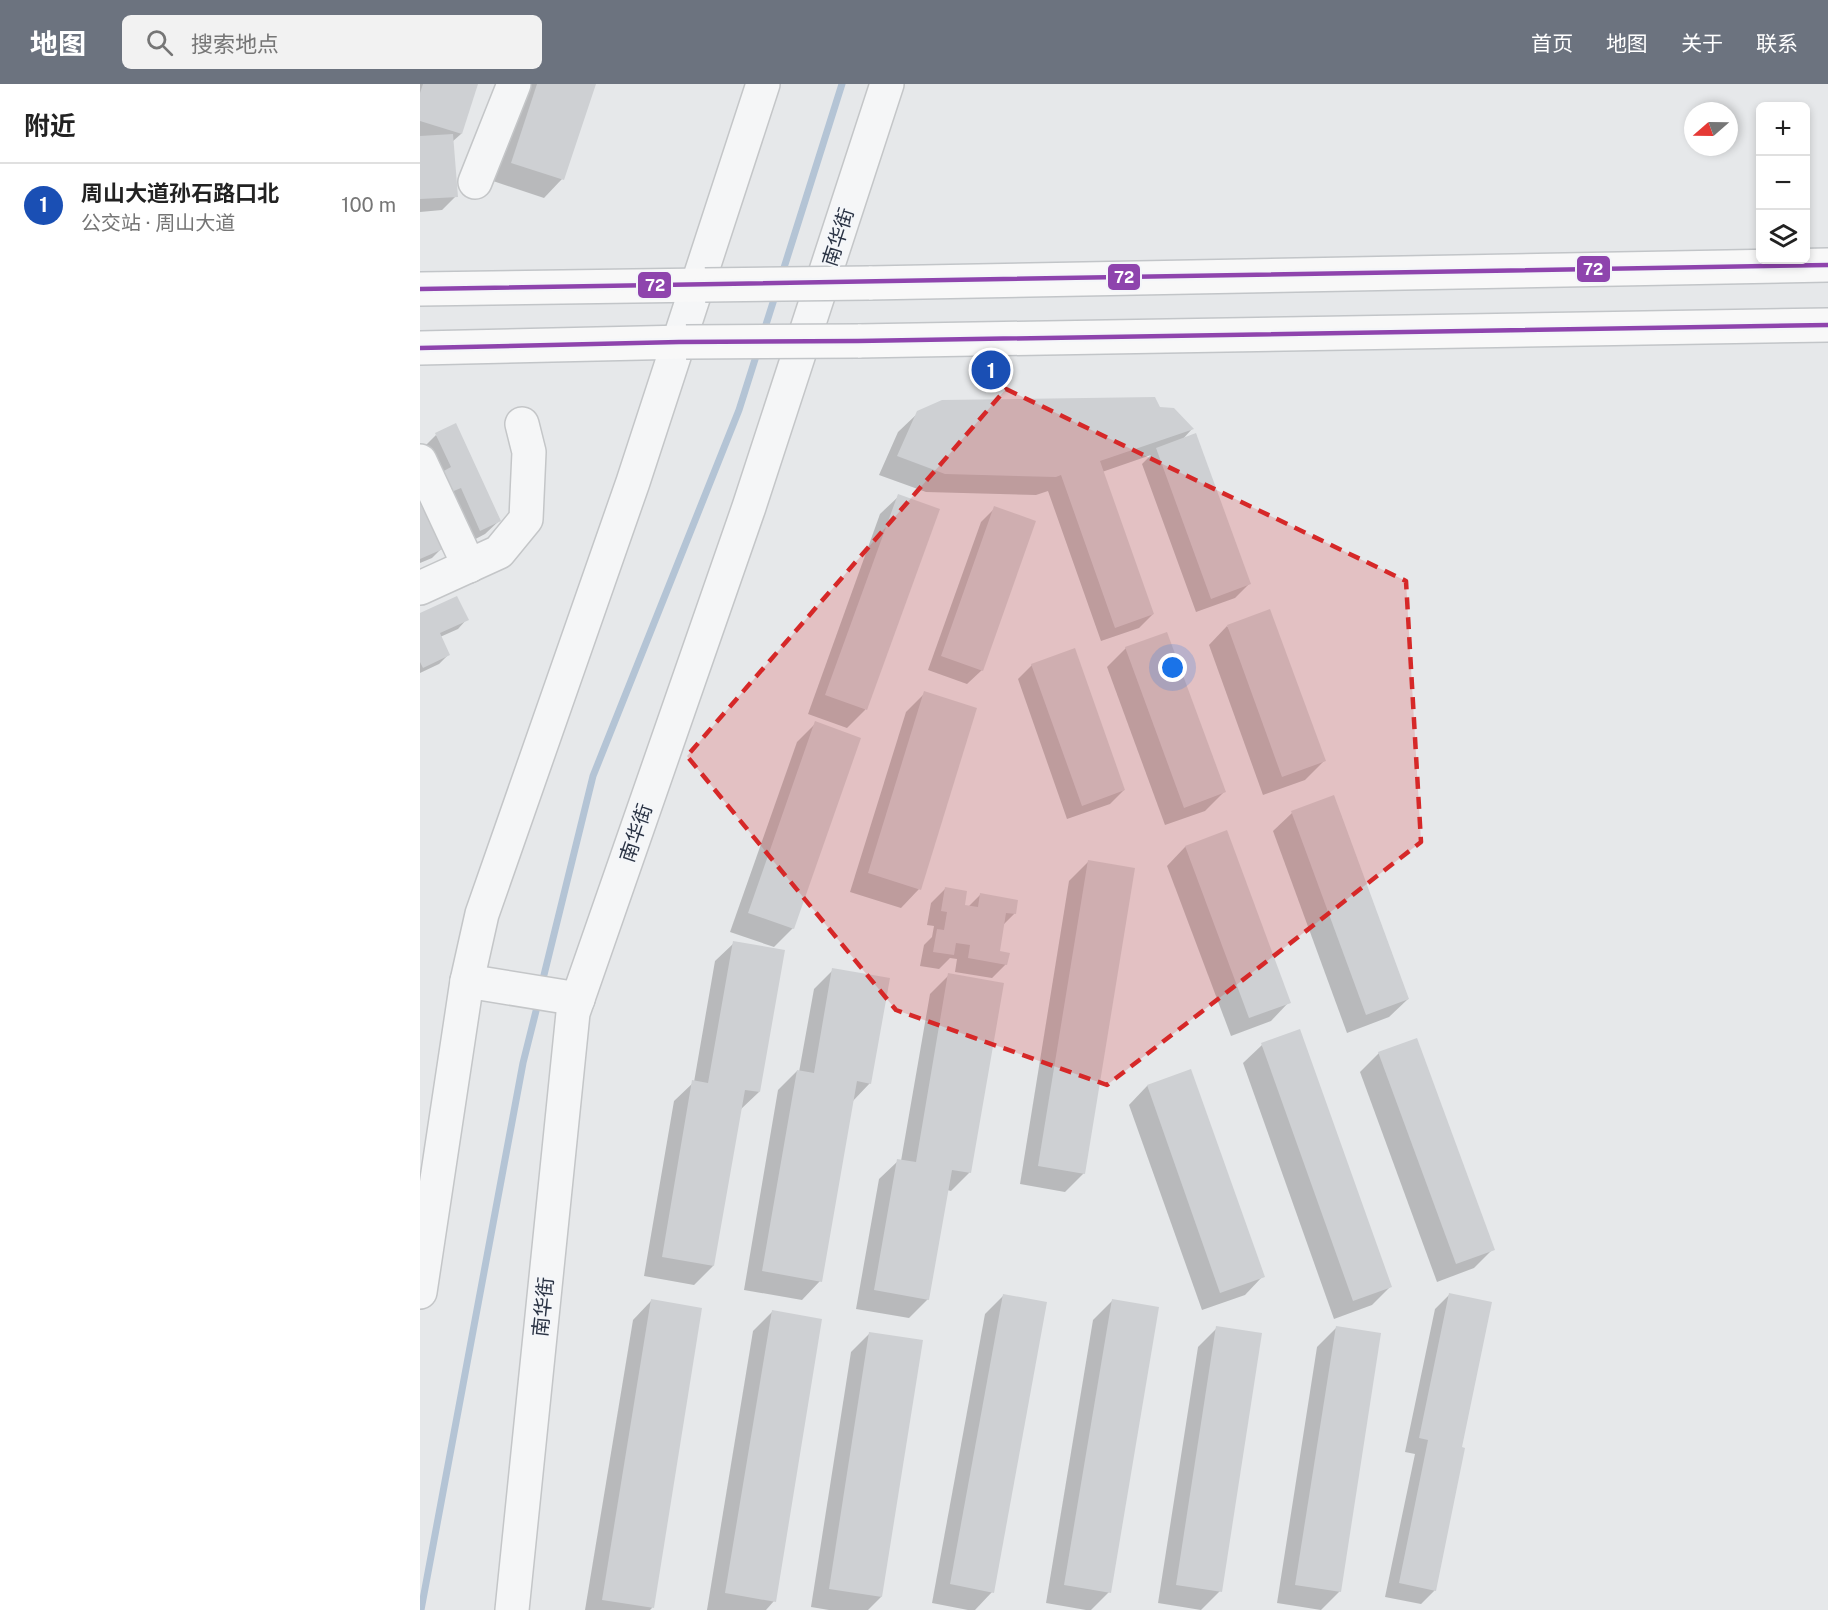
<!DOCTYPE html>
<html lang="zh">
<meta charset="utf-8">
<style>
:root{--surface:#fff;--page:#f2f2f2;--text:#222;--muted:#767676;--line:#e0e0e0;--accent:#6c737f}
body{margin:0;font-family:"Public Sans","Noto Sans SC",sans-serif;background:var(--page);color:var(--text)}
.controls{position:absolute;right:18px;top:18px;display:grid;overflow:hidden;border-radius:9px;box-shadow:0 3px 9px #0003}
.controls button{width:54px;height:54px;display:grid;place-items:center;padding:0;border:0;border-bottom:2px solid var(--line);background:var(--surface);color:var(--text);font:30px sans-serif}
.compass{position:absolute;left:1264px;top:18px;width:54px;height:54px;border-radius:50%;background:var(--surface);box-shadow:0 3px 9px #0003;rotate:250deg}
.you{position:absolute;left:753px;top:584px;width:21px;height:21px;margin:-15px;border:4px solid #fff;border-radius:50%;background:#1a73e8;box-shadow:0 0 0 9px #1a73e833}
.badge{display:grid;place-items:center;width:39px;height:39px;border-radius:50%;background:var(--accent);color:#fff;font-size:20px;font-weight:700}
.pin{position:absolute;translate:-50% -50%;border:3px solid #fff;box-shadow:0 2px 6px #0006}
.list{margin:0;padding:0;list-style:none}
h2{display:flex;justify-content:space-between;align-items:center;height:78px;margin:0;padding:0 24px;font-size:26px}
h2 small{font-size:20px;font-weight:400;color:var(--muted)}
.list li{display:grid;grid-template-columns:39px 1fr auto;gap:18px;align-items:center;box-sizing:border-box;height:84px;padding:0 24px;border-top:2px solid var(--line)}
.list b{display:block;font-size:22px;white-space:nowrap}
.list p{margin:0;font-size:20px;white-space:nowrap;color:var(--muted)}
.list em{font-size:20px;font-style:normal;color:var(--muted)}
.icon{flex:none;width:33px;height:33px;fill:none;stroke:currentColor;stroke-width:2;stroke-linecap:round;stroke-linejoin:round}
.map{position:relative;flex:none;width:1408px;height:1526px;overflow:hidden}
header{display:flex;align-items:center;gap:36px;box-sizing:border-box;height:84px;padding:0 30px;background:var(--accent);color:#fff}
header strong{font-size:28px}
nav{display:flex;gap:33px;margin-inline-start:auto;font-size:21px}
.search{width:420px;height:54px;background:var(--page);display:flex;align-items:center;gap:15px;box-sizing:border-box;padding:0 21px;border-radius:9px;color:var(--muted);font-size:22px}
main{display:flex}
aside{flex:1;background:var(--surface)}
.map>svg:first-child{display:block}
.shadow{fill:#0003}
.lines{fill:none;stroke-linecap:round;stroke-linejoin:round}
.stream{stroke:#b4c4d5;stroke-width:7}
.building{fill:#ced0d3}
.minor-casing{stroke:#c4c6c8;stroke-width:36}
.major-casing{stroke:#c2c5c8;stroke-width:36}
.minor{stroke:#f5f6f7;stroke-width:33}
.major{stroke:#f8f8f8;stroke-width:33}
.major-bridge-casing{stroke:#c2c5c8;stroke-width:36;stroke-linecap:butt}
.major-bridge{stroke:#f8f8f8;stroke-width:33}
.bus-1-casing{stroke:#f4f6f9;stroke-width:9}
.bus-1{stroke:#8e44ad;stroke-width:4.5}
.marked{fill:#d62828;fill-opacity:0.2;stroke:#d62828;stroke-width:4.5;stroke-dasharray:12 8;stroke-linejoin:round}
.labels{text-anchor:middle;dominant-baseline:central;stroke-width:4.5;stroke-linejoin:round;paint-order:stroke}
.street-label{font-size:20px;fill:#2b3445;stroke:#f4f6f9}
.line-badge{stroke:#f4f6f9;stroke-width:2}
.badge-label{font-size:16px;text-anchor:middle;font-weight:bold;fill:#fff}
</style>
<header>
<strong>地图</strong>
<div class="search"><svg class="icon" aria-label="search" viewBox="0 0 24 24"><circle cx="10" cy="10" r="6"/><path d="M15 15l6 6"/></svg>搜索地点</div>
<nav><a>首页</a><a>地图</a><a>关于</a><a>联系</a></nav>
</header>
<main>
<aside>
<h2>附近<small></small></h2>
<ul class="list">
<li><span class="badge" style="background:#1a4fb4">1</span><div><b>周山大道孙石路口北</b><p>公交站 · 周山大道</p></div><em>100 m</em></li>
</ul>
</aside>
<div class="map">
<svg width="1408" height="1526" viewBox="0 0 1408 1526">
<rect width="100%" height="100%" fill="#e6e8ea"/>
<g class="shadow">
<path d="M0 0H57L41 50 32 58 36 112 22 126 0 128Z"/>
<path d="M106 0H174L142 95 124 114 73 97Z"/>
<path d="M739 324 772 345 761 357 829 500 815 514 776 528 722 380 731 371 682 388 733 530 719 544 681 557 628 407 616 411 506 408 459 391 478 348 498 329Z"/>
<path d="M16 351 80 436 65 450 46 460 2 365Z"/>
<path d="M479 412 518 426 445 626 427 644 388 630 460 430Z"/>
<path d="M0 417 21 465 12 474 0 479Z"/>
<path d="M575 424 562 586 547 600 508 586 561 438Z"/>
<path d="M0 531 47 535 38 545 20 553 28 571 19 580 0 589Z"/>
<path d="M807 542 904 677 885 696 843 711 789 561Z"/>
<path d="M706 564 804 708 785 727 745 741 687 583Z"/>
<path d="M612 581 704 706 690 720 647 735 598 595Z"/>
<path d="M505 609 499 805 481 824 430 808 486 628Z"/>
<path d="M396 639 373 844 354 863 310 848 377 658Z"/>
<path d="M914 713 988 915 969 933 927 949 853 747 872 729Z"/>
<path d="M806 748 869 918 851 937 811 952 747 782 765 763Z"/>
<path d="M668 778 664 1089 645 1108 600 1100 649 797Z"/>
<path d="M525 805 543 822 548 823 560 811 595 829 583 841 578 868 586 880 572 894 535 888 537 875 530 874 519 885 500 882 504 861 512 853 514 842 507 841 511 819Z"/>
<path d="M314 859 339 1008 320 1026 293 1182 274 1201 224 1192 254 1017 274 998 295 877Z"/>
<path d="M413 886 450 999 432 1018 400 1197 382 1216 324 1206 358 1006 377 987 379 988 394 905Z"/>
<path d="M529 891 550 1088 531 1107 527 1106 508 1215 489 1234 436 1225 459 1095 478 1077H481L510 910Z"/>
<path d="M842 961 970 1203 952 1221 914 1235 823 979Z"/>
<path d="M959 969 1073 1165 1054 1184 1017 1198 940 988Z"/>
<path d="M770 987 843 1192 825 1211 782 1226 709 1021 727 1002Z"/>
<path d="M584 1211 572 1508 555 1526H548L512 1519 565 1230Z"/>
<path d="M1029 1211 1015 1506 1001 1520 965 1513 995 1370 985 1368 1015 1225Z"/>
<path d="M231 1217 281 1225 232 1524 230 1526H165L213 1236Z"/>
<path d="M692 1217 689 1508 671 1526H666L626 1519 673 1236Z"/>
<path d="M352 1228 354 1517 346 1526H287L333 1247Z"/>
<path d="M797 1244 800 1507 781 1526 738 1519 778 1263Z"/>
<path d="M916 1244 920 1507 901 1526 857 1519 897 1263Z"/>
<path d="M450 1249 461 1513 448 1526H409L391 1523 431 1268Z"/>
</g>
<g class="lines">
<g class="stream">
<path d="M362 190 422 0"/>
<path d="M343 250 356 209"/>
<path d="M122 899 173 692 319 326 338 266"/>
<path d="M1 1526 103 979 118 919"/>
</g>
</g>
<g class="building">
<path d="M3 0H58L42 50 0 37V9Z"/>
<path d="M117 0H176L144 96 91 79Z"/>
<path d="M33 50 38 113 0 115V52Z"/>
<path d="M735 313 740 323 754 324 774 345 680 377 734 530 695 544 641 391 636 393 525 390 477 372 497 327 522 316Z"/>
<path d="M36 339 81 437 60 447 41 404 29 409 20 389 31 383 15 349Z"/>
<path d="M776 349 831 500 791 515 736 364Z"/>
<path d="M478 410 520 425 447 626 405 611Z"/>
<path d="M0 414 23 465 0 475Z"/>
<path d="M574 422 616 437 563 587 521 572Z"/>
<path d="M37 512 49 536 20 549 30 571 3 584 0 578V529Z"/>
<path d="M850 525 906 677 862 693 807 541Z"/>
<path d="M747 548 806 708 764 724 705 563Z"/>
<path d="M655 564 705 706 662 722 611 580Z"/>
<path d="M504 607 557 624 501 806 448 789Z"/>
<path d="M395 637 441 654 374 845 328 829Z"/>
<path d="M914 711 989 915 946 931 871 727Z"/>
<path d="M807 746 871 919 829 934 765 762Z"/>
<path d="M668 776 715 784 665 1090 618 1082Z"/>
<path d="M525 803 547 807 545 821 558 823 560 809 598 816 596 830 586 829 580 867 590 869 587 881 548 874 550 861 536 859 534 871 513 868 517 845 524 846 527 828 521 827Z"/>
<path d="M313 857 365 866 340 1008 325 1006 294 1182 242 1173 272 996 288 999Z"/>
<path d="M412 884 470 894 451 1000 437 997 402 1198 342 1187 377 986 394 989Z"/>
<path d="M528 889 584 899 551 1089 532 1086 509 1216 454 1206 477 1075 496 1078Z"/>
<path d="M880 945 972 1203 933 1217 841 959Z"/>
<path d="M997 954 1075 1166 1036 1180 958 968Z"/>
<path d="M771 985 845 1193 800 1209 727 1001Z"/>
<path d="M1029 1209 1072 1218 1042 1363 1045 1364 1016 1507 979 1499 1008 1356 999 1354Z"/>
<path d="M583 1210 627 1218 574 1509 530 1500Z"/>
<path d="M231 1215 282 1224 234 1524 182 1516Z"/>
<path d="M692 1215 739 1223 691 1509 644 1501Z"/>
<path d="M352 1226 402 1235 356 1518 305 1509Z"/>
<path d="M796 1242 842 1249 802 1508 756 1501Z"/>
<path d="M916 1242 961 1249 921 1508 875 1501Z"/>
<path d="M449 1248 503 1256 462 1513 409 1505Z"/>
</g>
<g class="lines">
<defs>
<g id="minor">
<path d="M55 98 94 0"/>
<path d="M0 377 49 482"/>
<path d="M0 504 79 468 106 435 109 368 102 340"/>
<path d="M47 897 158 915"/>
<path d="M0 1208 47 897 62 830 213 398 343 0"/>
<path d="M92 1526 153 929 329 423 467 0"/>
</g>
<g id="major">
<path d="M449 199 1408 181"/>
<path d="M0 205 285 201"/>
<path d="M438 257 1408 241"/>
<path d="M0 264 266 258"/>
</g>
</defs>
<use href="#minor" class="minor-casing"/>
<use href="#major" class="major-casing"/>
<use href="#minor" class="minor"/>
<use href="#major" class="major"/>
<defs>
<g id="major-bridge">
<path d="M285 201 449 199"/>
<path d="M266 258 438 257"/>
</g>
</defs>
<use href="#major-bridge" class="major-bridge-casing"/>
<use href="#major-bridge" class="major-bridge"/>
<defs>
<g id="bus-1">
<path d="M0 205 1408 181"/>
<path d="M0 264 259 258 438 257 1408 241"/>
</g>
</defs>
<use href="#bus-1" class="bus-1-casing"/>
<use href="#bus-1" class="bus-1"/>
</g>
<path class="marked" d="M586 305 986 497 1001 758 687 1001 476 926 267 672Z"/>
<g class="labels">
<g class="street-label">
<text transform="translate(418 153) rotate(-72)">南华街</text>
<text transform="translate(216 749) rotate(-71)">南华街</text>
<text transform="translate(123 1223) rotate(-84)">南华街</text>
</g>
</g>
<g class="line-badge">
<rect x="1156" y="171" width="35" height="28" rx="6" fill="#8e44ad"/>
<rect x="687" y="179" width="34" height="28" rx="6" fill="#8e44ad"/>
<rect x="217" y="187" width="35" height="28" rx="6" fill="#8e44ad"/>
</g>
<g class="badge-label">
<text x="1173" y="191">72</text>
<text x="704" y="199">72</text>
<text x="235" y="207">72</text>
</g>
</svg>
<div class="controls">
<button>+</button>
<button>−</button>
<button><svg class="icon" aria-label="layers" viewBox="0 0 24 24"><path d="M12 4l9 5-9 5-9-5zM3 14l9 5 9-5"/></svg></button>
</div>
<svg class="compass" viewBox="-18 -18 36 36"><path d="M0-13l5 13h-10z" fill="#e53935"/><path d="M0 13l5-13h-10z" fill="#767676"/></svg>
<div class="you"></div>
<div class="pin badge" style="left:571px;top:286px;background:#1a4fb4">1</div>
</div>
</main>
